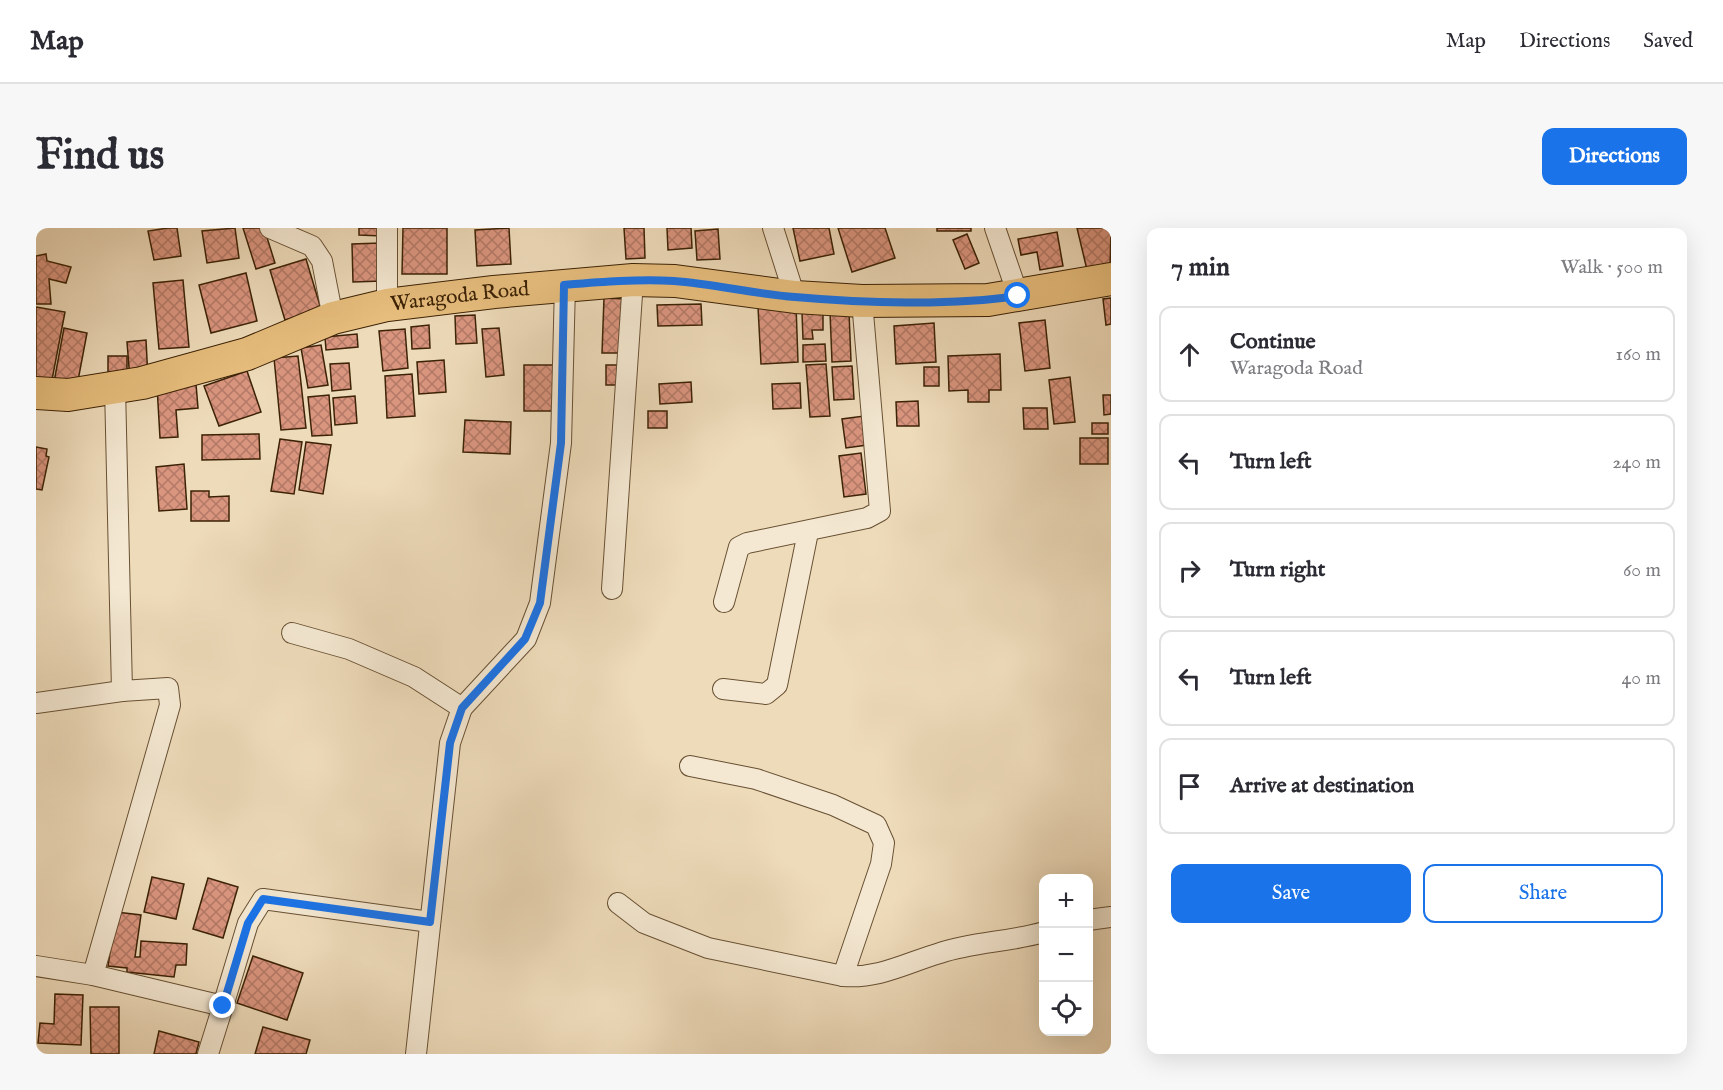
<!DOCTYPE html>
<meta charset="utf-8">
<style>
:root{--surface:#fff;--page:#f7f7f7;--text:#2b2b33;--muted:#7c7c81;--line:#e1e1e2;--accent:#1a73e8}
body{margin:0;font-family:"IM FELL English",serif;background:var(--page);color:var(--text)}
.controls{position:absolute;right:18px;bottom:18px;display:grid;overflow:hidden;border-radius:12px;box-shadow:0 6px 24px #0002}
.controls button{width:54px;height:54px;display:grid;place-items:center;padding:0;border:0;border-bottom:2px solid var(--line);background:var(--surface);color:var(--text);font:30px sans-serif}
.stop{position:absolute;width:18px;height:18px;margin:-14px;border:4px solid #1a73e8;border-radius:50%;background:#fff}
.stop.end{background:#1a73e8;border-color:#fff;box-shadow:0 2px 6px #0008}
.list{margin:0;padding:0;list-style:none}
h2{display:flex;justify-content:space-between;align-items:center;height:78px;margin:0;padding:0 24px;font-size:26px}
h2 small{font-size:20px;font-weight:400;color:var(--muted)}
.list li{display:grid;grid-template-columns:39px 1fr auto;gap:18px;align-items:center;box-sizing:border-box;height:96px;margin:0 12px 12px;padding:0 12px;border:2px solid var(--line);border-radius:12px}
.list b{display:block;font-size:22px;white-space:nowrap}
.list p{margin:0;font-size:20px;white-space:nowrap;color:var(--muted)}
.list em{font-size:20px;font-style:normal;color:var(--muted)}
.actions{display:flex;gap:12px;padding:18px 24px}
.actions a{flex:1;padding:14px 0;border:2px solid var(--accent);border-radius:12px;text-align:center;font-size:21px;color:var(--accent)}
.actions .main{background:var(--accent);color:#fff}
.icon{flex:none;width:33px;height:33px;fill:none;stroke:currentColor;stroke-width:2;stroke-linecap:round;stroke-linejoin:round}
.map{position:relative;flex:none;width:1075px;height:826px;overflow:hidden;border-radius:12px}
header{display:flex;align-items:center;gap:36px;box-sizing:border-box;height:84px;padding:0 30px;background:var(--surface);border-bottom:2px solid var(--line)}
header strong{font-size:28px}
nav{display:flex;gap:33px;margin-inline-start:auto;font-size:21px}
.intro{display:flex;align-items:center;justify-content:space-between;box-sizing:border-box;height:144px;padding:0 36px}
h1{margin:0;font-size:42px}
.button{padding:15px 27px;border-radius:12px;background:var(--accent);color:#fff;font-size:21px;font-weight:700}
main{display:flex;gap:36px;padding:0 36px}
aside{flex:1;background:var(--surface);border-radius:12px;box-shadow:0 6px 24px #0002}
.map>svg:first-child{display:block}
.building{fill:url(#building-cross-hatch);stroke:#3c2206;stroke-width:1.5}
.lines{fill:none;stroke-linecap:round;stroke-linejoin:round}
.street-casing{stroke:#685033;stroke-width:22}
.primary-casing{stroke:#3c2206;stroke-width:34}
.street{stroke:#f4e8d2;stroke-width:20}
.primary{stroke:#e7be7d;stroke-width:32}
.route{stroke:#1a73e8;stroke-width:8}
.labels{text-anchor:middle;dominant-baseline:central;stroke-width:5;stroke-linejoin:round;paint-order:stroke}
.street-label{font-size:21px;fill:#3c2206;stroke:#f4e8d2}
</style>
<header>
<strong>Map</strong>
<nav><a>Map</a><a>Directions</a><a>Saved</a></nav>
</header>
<div class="intro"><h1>Find us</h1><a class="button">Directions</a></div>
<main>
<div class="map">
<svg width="1075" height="826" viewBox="0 0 1075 826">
<defs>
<pattern id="building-cross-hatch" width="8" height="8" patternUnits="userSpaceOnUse" patternTransform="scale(1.5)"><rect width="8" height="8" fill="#da957f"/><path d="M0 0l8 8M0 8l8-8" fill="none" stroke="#b27966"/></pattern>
</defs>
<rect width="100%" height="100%" fill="#eedbba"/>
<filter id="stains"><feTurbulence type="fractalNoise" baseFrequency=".00333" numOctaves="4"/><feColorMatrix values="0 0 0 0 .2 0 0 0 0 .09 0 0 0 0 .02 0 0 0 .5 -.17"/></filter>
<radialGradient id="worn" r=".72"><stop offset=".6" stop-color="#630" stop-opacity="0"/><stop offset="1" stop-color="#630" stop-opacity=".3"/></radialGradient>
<g class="building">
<path d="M132 0H141L145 28 118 32 112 3Z"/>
<path d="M199 0 203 30 171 35 166 3Z"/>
<path d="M207 0H228L239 35 220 41Z"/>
<path d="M323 0H347L346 8 323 7Z"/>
<path d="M367 0H411V46H366Z"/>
<path d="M473 0 475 36 441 38 439 2Z"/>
<path d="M588 0H608L609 30 590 31Z"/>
<path d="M631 0H655L656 20 632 22Z"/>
<path d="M757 0H793L798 26 764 33Z"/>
<path d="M802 0H849L859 30 816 44Z"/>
<rect x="901" y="0" width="34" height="3"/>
<path d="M1041 0H1075L1074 41 1052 46Z"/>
<path d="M682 1 684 31 661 32 659 3Z"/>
<path d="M1021 4 1027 38 1004 42 1001 24 985 27 982 11Z"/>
<path d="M931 6 943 35 929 41 917 12Z"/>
<path d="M344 15 346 53 317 54 316 16Z"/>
<path d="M10 26 11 33 35 39 30 55 13 51 15 76H0V28Z"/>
<path d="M270 31 285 81 249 92 234 42Z"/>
<path d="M210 45 221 93 175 105 163 57Z"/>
<path d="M147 52 153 119 123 121 117 55Z"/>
<path d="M568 70 590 71 588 125H566Z"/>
<path d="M1075 70V96L1070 97 1067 71Z"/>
<path d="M665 76 666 97 622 98 621 77Z"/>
<path d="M760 77 762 134 725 136 722 79Z"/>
<path d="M0 79 29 84 15 157 0 154Z"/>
<path d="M794 84H813L815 133 796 134Z"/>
<path d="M766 85H787V102H776L777 111H767Z"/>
<path d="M439 87 441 115 420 116 419 88Z"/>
<path d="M1009 92 1014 140 989 143 983 95Z"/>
<path d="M898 95 900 134 860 136 858 98Z"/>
<path d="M393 97 394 120 376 121 375 99Z"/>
<path d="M28 100 51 105 41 158 18 154Z"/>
<path d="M463 100 468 147 450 149 446 101Z"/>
<path d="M369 101 372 140 347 143 343 103Z"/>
<path d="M321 106 322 119 290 122 289 109Z"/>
<path d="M110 112 112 151 94 152 91 114Z"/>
<path d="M789 116 790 133 767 134V117Z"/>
<path d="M285 117 292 157 272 160 265 120Z"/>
<path d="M964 126 965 162H953V174H932V162L913 163 912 128Z"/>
<rect x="72" y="128" width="19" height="27"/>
<path d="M262 128 270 200 245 202 238 130Z"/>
<path d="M408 132 410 164 383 166 381 134Z"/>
<path d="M313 135 315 161 296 163 294 136Z"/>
<path d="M790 136 794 188 774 189 770 137Z"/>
<rect x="488" y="137" width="29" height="46"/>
<path d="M570 137H583L584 157H570Z"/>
<path d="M816 138 818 171 798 172 796 139Z"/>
<rect x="888" y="139" width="15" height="19"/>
<path d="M211 143 225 184 183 198 168 158Z"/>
<path d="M376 146 379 188 351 190 349 148Z"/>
<path d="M1034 149 1039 194 1018 196 1013 152Z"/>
<path d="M655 154 656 174 624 176 623 156Z"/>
<path d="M764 155 765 180 737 181 736 156Z"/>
<path d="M160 156 162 180 140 182 142 209 124 210 121 158Z"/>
<path d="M293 167 296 207 276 208 272 169Z"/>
<path d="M1067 167H1075V186L1068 187Z"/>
<path d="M319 168 321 195 299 197 297 170Z"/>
<path d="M882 173 883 198H861L860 174Z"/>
<path d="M987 180H1011L1012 201H988Z"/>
<rect x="612" y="183" width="19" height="17"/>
<path d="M828 188 831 217 810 220 806 191Z"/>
<path d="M429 192 475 194 474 226 427 224Z"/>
<rect x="1056" y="195" width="16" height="11"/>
<path d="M223 206 224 231 166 232V207Z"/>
<rect x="1044" y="210" width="28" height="26"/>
<path d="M244 211 266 214 258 266 235 263Z"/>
<path d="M270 214 295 217 287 266 263 262Z"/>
<path d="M0 219 11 221 10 228 13 229 6 262 0 261Z"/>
<path d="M825 225 830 266 808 269 803 228Z"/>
<path d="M148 236 151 281 123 283 120 239Z"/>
<path d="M155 263H173V269L193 268V293H155Z"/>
<path d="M116 649 148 656 140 691 108 684Z"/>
<path d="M172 650 202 659 187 710 157 701Z"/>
<path d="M80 684 105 687 99 729H104L105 713 151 716 150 737H140L138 749 91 744V740L72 738Z"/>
<path d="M217 728 267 745 251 792 201 775Z"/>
<path d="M19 766 47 767 45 817 2 815 4 795 18 796Z"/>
<path d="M54 779H83V826H55Z"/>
<path d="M227 799 274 812 270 826H219Z"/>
<path d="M123 803 163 814 160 826H118Z"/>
</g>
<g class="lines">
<defs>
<g id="street">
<path d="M234 0 276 18 286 33 297 90"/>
<path d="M351 0V77"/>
<path d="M737 0 759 69"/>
<path d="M959 0 982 67"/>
<path d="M576 361 597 52"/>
<path d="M688 374 703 319 711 315 831 290 844 283 826 73"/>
<path d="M256 405 313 421 378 449 426 480"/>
<path d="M687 461 730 466 741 457 772 304"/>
<path d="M0 475 86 463"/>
<path d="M654 538 720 551 797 577 840 597 848 615 845 636 807 748"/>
<path d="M582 675 608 695 672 720 807 748C843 751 870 735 904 725 937 714 974 714 1008 704"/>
<path d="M1052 692 1075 689"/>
<path d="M0 738 57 747 187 778 212 695 227 671 394 694"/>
<path d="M57 747 134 477 132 460 86 463 79 159"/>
<path d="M172 826 187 778"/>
<path d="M380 826 414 515 426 480 490 411 504 375 525 215 529 57"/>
</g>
<g id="primary">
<path id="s1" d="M0 165 32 167 106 155 211 126 297 90 351 77 458 64 597 52 639 53 759 69 826 73 952 72 1075 51"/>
</g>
</defs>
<use href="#street" class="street-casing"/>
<use href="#primary" class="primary-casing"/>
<use href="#street" class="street"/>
<use href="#primary" class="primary"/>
</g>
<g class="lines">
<path class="route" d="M187 778 212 695 227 671 394 694 414 515 426 480 489 411 504 375 525 215 528 57C565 54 601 51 638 53 678 56 719 66 759 69 827 75 916 78 982 68"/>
</g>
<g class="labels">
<g class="street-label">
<text stroke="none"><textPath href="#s1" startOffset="438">Waragoda Road</textPath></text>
</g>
</g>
<rect width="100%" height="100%" filter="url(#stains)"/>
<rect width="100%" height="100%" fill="url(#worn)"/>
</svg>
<div class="controls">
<button>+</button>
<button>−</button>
<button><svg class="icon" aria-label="locate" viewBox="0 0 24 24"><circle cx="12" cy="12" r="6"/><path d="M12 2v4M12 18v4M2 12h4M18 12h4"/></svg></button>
</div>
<div class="stop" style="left:982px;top:68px"></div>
<div class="stop end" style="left:187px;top:778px"></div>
</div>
<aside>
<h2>7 min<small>Walk · 500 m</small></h2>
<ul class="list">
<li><svg class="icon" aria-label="ahead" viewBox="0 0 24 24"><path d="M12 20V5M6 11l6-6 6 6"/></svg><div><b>Continue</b><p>Waragoda Road</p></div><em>160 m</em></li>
<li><svg class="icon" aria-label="left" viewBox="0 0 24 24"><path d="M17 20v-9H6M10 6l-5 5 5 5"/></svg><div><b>Turn left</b></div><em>240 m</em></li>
<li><svg class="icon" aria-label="right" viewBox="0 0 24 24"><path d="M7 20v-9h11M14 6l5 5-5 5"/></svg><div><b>Turn right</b></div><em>60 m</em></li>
<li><svg class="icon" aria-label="left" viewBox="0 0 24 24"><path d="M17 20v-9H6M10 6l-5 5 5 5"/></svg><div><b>Turn left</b></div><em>40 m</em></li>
<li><svg class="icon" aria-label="arrive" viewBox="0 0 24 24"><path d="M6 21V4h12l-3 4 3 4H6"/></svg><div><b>Arrive at destination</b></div></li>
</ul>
<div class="actions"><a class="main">Save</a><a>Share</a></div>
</aside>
</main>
